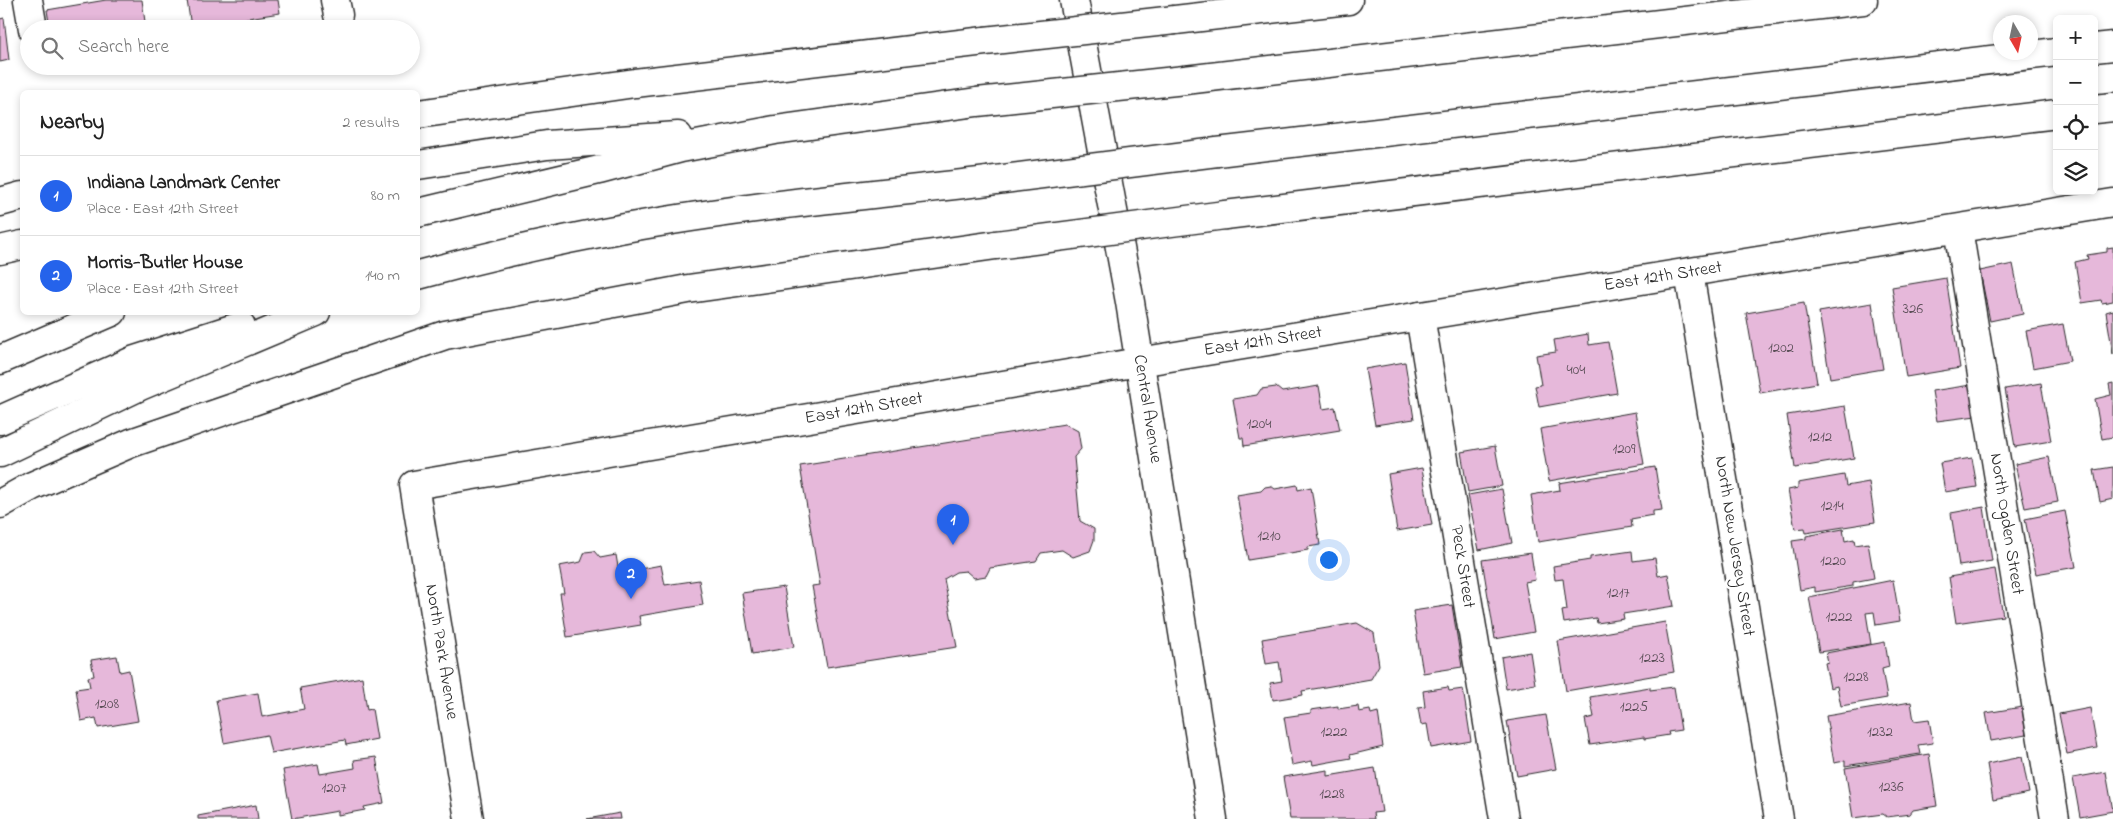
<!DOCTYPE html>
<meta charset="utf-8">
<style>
:root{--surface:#fff;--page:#f2f2f2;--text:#222;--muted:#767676;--line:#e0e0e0;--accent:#2563eb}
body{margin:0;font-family:"Indie Flower",sans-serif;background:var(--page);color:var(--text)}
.controls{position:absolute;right:15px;top:15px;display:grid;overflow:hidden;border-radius:8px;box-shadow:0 2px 8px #0003}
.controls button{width:45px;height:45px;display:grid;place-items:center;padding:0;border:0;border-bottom:1px solid var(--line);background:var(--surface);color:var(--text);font:25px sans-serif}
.compass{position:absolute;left:1993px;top:15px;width:45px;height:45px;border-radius:50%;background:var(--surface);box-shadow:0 2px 8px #0003;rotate:171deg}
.you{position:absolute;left:1328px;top:559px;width:18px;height:18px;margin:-12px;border:4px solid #fff;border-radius:50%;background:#1a73e8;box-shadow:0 0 0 8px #1a73e833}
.badge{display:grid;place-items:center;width:32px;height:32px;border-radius:50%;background:var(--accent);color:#fff;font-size:16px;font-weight:700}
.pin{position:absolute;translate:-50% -41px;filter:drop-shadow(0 1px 2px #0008)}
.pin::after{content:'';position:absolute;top:26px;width:18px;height:15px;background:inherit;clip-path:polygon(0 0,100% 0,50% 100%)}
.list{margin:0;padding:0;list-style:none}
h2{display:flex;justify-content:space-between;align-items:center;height:65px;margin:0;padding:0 20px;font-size:21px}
h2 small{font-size:16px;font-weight:400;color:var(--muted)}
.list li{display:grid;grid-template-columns:32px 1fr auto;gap:15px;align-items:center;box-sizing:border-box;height:80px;padding:0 20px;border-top:1px solid var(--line)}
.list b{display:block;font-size:19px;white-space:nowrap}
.list p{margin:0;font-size:16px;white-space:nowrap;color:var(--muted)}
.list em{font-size:16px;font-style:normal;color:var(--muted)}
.icon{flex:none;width:28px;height:28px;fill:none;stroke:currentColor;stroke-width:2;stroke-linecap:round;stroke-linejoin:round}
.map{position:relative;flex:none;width:2113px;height:819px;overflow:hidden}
.search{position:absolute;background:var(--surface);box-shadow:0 2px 8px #0003;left:20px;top:20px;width:400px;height:55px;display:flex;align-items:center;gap:12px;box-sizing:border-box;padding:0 18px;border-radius:28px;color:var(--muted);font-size:19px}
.panel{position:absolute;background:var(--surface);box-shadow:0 2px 8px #0003;left:20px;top:90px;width:400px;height:225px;border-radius:8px}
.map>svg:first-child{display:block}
.building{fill:#e6b8da;stroke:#2b2b2b}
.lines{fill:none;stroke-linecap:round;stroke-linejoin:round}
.minor-casing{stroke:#2b2b2b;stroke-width:31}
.secondary-casing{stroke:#2b2b2b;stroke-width:31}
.motorway-casing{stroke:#2b2b2b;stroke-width:31}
.minor{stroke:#fff;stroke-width:28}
.secondary{stroke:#fff;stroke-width:28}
.motorway{stroke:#fff;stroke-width:28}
.motorway-bridge-casing{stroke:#2b2b2b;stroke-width:31;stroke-linecap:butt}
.motorway-bridge{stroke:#fff;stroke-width:28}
.labels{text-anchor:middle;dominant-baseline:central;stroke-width:5;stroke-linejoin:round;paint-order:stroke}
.number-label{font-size:15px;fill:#5a4e57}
.street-label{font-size:18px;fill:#2b2b2b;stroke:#fff}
</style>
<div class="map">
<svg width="2113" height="819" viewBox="0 0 2113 819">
<rect width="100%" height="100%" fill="#fff"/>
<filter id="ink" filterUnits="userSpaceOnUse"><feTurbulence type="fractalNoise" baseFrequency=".02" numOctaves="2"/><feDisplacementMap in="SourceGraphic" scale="10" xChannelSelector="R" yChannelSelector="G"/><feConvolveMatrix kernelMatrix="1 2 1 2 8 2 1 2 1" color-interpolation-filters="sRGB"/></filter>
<g filter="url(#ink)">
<g class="building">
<path d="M106 0H142L146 29H50L47 10Z"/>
<path d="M187 0H278L280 13 191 27Z"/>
<path d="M4 18 9 60 0 62V19Z"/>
<path d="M2113 247V301L2102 303 2101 300 2082 303 2075 262 2088 259 2087 255 2107 252V248Z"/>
<path d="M2013 264 2023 314 1990 321 1980 271Z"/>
<path d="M1946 278 1960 368 1906 377 1892 287Z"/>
<path d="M1804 303 1817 383 1760 393 1746 313Z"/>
<path d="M1872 303 1883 369 1830 378 1819 312Z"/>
<path d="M2113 310V354L2106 312Z"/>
<path d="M2063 324 2070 361 2033 368 2026 331Z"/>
<path d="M1588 334 1589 345 1608 342 1617 393 1539 407 1535 386 1541 385 1536 355 1556 352 1554 340Z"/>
<path d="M1405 362 1414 419 1375 425 1365 369Z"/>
<path d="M2041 383 2051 441 2015 447 2005 389Z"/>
<path d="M2113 383V437L2102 439 2095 399 2111 395 2109 384Z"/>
<path d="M1971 385 1976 416 1937 421 1932 391Z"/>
<path d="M1319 386 1323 409 1335 407 1340 430 1244 446 1243 438H1240L1233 399 1257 395 1261 389 1276 387 1282 392Z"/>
<path d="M1845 406 1854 458 1795 468 1787 415Z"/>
<path d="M1635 412 1644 464 1549 481 1540 429Z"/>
<path d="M1065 424 1078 431 1081 449 1074 457 1080 521 1094 529V540L1090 551 1073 557 1062 550 1041 553 1036 561 990 568 986 576 974 578 966 571 956 572 944 579 957 647 827 667 812 586 820 585 800 466Z"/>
<path d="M1495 446 1502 486 1468 492 1461 452Z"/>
<path d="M2049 457 2058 502 2025 508 2015 464Z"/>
<path d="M1972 458 1977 487 1945 492 1940 463Z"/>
<path d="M1655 467 1662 510 1653 511V515L1631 519 1632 527 1538 542 1531 495 1560 490 1559 483Z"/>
<path d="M2113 467V499L2100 502 2094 470Z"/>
<path d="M1422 468 1432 525 1397 531 1388 474Z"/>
<path d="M1844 475 1846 486 1869 482 1875 522 1806 533 1805 528 1795 529 1788 490 1798 488V483Z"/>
<path d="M1297 485 1298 490 1311 487 1320 545 1308 547V550L1248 560 1237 495 1261 491 1265 487 1271 486 1275 489Z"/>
<path d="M1502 489 1512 543 1479 550 1468 495Z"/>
<path d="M1984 507 1992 561 1959 566 1951 513Z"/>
<path d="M2065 511 2076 567 2036 574 2025 519Z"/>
<path d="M1843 529 1845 541 1854 539 1855 545 1868 543 1874 578 1853 582V586L1815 592V587L1800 590 1792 541 1806 539V536Z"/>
<path d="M594 551 600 558 616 555 619 573 661 565 665 585 699 580 703 605 639 616 641 625 567 637 560 593H564L559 566 581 562 585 552Z"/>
<path d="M1632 551 1633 561 1655 558 1658 576 1668 574 1674 606 1623 614 1624 619 1597 623 1596 618 1564 623 1562 611 1567 610 1563 579 1555 580 1553 566 1590 560V557Z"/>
<path d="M1531 553 1535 580 1525 582 1534 632 1495 639 1482 560Z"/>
<path d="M1995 569 2003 616 1956 623 1949 577Z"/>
<path d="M1893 580 1900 621 1876 625 1874 612 1866 613 1871 644 1819 652 1809 597Z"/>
<path d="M784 587 794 647 752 654 742 593Z"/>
<path d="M1452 605 1462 667 1423 673 1413 611Z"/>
<path d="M1665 622 1674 672 1566 691 1558 641Z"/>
<path d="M1357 623 1374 633 1379 665 1371 679 1302 691 1303 695 1273 700 1270 683 1282 681 1279 662 1266 664 1262 639Z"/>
<path d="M1885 642 1889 667 1882 669 1887 698 1841 706 1837 686 1830 688 1825 663 1828 662 1826 653Z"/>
<path d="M1530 652 1535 684 1506 689 1501 657Z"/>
<path d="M117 656 120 672 129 670 138 721 98 728 96 718 81 721 76 689 90 687 88 677 94 676 91 660Z"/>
<path d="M362 677 367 710 372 709 377 739 346 745 345 740 271 753 267 735 224 743 216 700 258 693 262 717 304 709 300 688Z"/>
<path d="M1448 687 1449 691 1463 689 1471 741 1431 748 1427 724 1421 725 1418 708 1425 707 1423 691Z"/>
<path d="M1650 687V690L1674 687 1681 730 1668 732 1669 735 1644 739V737L1590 745 1585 719 1594 717 1590 697Z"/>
<path d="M1911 702 1914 721 1929 719 1933 743 1918 745 1920 754 1845 766V761L1834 763 1826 716Z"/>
<path d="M1338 706V709L1358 706 1359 712 1370 710 1371 714 1378 712 1383 747 1350 755 1351 758 1313 765 1312 761 1292 765 1284 717 1311 713V710Z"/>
<path d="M2022 707 2026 735 1991 741 1986 713Z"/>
<path d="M2090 708 2097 748 2067 754 2059 714Z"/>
<path d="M1546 715 1556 769 1517 776 1507 721Z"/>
<path d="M1929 754 1937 806 1913 810 1910 814 1887 817 1883 814 1853 818 1845 768Z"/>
<path d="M376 757 384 803 364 807 365 810 338 815V811L292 819 283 770 318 764 320 774 355 768 354 760Z"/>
<path d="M2022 757 2029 793 1993 800 1987 764Z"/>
<path d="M1375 768 1382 812 1373 813 1374 819H1290L1283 777 1328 770V776Z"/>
<path d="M2106 772 2113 811 2080 817 2073 778Z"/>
<path d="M256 805 258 819H198V816Z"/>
<path d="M620 813 621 819H587Z"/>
</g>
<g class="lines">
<defs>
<g id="minor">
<path d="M28 0 33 29"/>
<path d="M335 0 338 15"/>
<path d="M1958 229 2055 819"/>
<path d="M1689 273 1779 819"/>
<path d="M1420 316 1504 819"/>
<path d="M469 819 414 485 1139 362 2113 203"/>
</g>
<path id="secondary" d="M1074 0 1130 302 1213 819"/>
<g id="motorway">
<path d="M1175 20 1348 0"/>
<path d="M2094 48 2113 46"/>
<path d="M1185 80 1863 0"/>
<path d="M2094 109 2113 107"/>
<path d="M418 114 635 83 985 41"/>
<path d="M1217 152 2057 52"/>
<path d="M418 165 547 145 678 136"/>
<path d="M0 202 22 196"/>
<path d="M418 213 599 170 681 148 775 130 977 102"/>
<path d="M1225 215 2057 114"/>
<path d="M0 250 22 245"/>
<path d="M418 275C481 258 545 243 609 231 734 207 862 196 988 181"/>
<path d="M0 360 112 312"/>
<path d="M0 420 135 360 241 326"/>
<path d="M0 453 140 386 316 312"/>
<path d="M0 504 32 486 131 443 445 335 688 289 996 245"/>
</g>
</defs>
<use href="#minor" class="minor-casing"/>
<use href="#secondary" class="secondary-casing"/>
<use href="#motorway" class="motorway-casing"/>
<use href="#minor" class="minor"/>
<use href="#secondary" class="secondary"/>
<use href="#motorway" class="motorway"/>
<defs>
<g id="motorway-bridge">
<path d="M985 41 1175 20"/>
<path d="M977 102 1185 80"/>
<path d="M988 181 1217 152"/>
<path d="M996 245 1225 215"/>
</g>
</defs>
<use href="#motorway-bridge" class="motorway-bridge-casing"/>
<use href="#motorway-bridge" class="motorway-bridge"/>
</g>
</g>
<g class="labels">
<g class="number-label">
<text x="1913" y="309">326</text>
<text x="1781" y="348">1202</text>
<text x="1576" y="370">404</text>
<text x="1259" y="424">1204</text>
<text x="1820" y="437">1212</text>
<text x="1624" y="449">1209</text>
<text x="1832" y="506">1214</text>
<text x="1269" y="536">1210</text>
<text x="1833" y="561">1220</text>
<text x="1618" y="593">1217</text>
<text x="1839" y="617">1222</text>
<text x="1652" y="658">1223</text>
<text x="1856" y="677">1228</text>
<text x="107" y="704">1208</text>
<text x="1634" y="707">1225</text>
<text x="1334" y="732">1222</text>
<text x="1880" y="732">1232</text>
<text x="1891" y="787">1236</text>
<text x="334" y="788">1207</text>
<text x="1332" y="794">1228</text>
</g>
<g class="street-label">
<text transform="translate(1663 277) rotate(-9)">East 12th Street</text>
<text transform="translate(1263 342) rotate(-9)">East 12th Street</text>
<text transform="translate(864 409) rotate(-10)">East 12th Street</text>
<text transform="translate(1147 409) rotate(81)">Central Avenue</text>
<text transform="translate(2006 524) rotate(81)">North Ogden Street</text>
<text transform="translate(1734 546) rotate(81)">North New Jersey Street</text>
<text transform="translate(1462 567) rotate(81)">Peck Street</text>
<text transform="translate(441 652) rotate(81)">North Park Avenue</text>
</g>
</g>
</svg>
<div class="controls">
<button>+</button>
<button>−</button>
<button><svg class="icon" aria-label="locate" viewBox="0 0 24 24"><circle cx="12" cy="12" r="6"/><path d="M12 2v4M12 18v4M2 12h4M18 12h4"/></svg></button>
<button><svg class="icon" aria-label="layers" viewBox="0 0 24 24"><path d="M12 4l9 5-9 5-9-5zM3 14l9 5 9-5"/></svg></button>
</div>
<svg class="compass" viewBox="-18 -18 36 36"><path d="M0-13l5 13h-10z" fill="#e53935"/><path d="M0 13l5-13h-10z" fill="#767676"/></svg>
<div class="you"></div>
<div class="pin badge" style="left:953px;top:545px">1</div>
<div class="pin badge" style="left:631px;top:599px">2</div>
<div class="search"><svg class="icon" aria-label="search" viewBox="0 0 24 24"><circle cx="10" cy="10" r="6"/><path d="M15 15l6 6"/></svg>Search here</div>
<section class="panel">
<h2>Nearby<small>2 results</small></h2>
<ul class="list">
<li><span class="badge">1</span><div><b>Indiana Landmark Center</b><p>Place · East 12th Street</p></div><em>80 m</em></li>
<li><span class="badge">2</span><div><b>Morris-Butler House</b><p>Place · East 12th Street</p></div><em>140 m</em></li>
</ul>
</section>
</div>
